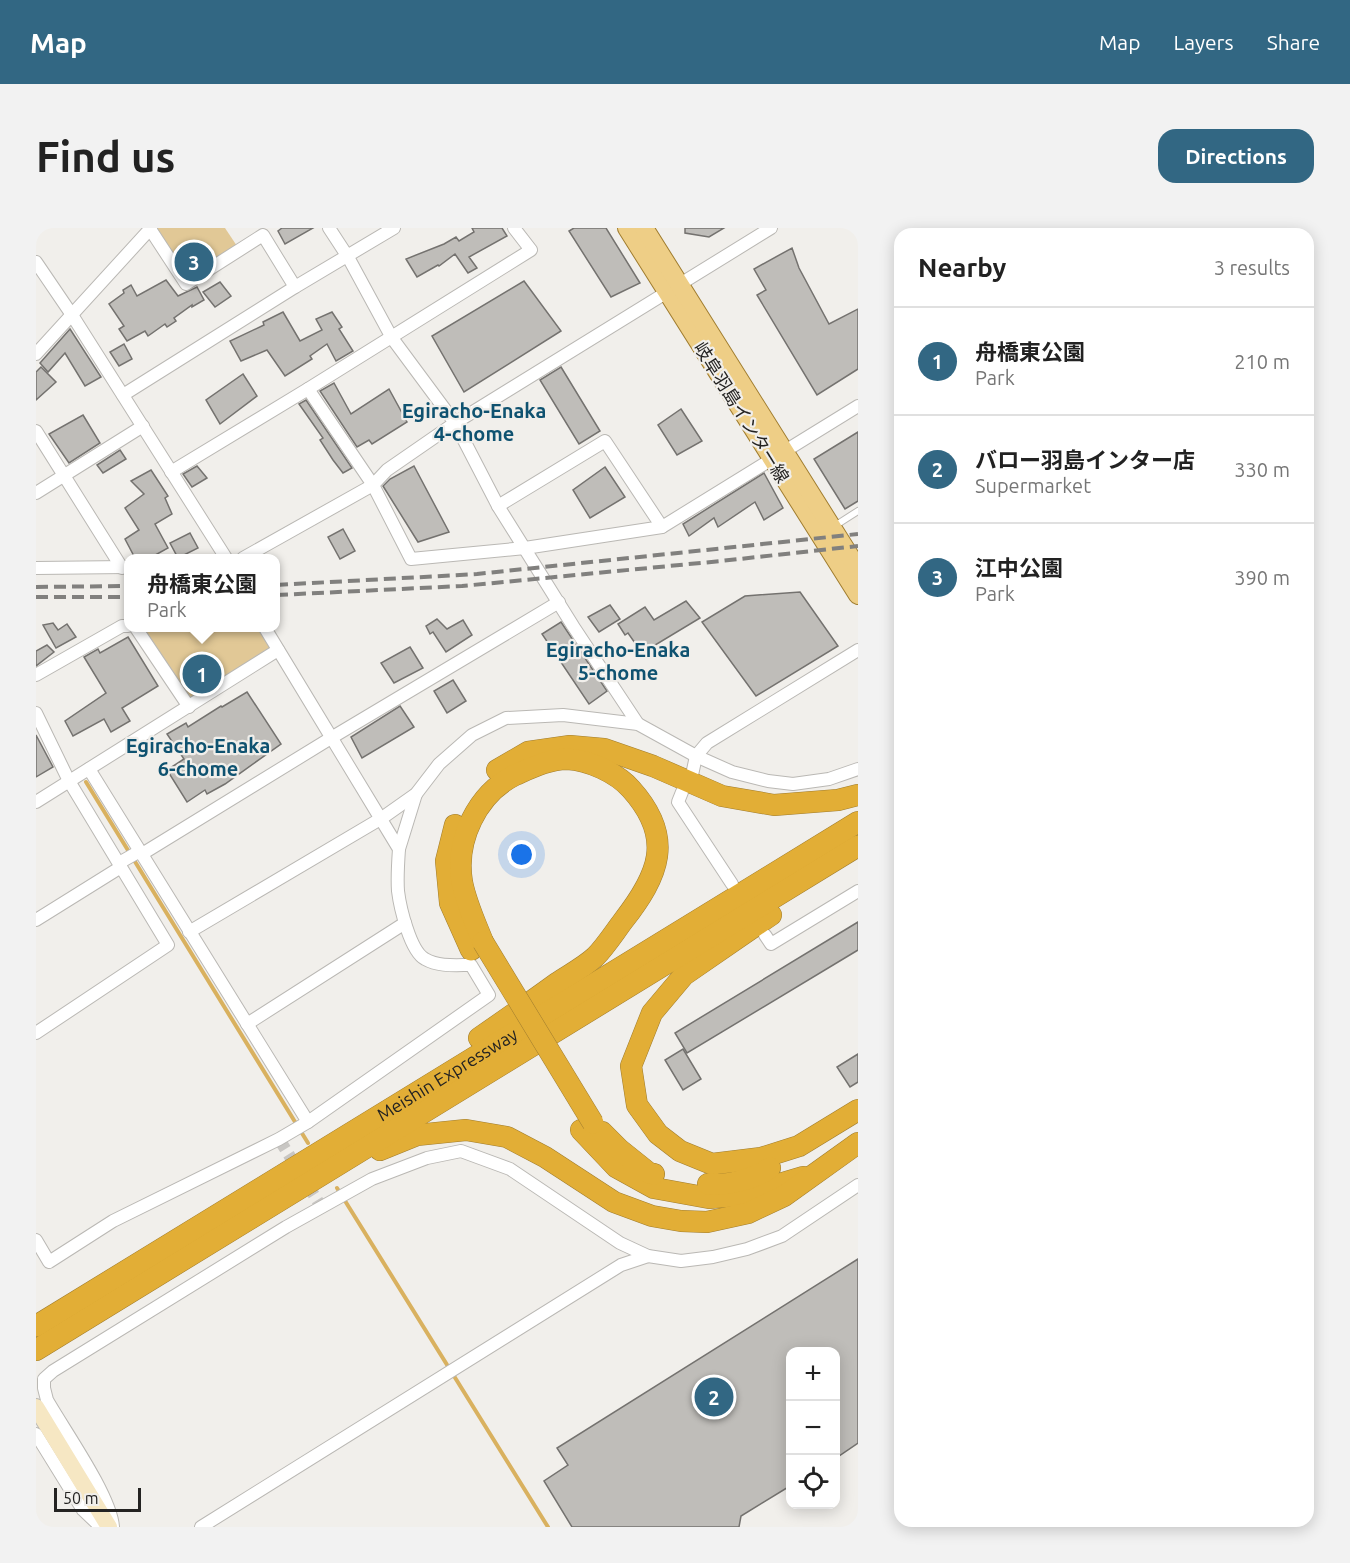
<!DOCTYPE html>
<meta charset="utf-8">
<style>
:root{--surface:#fff;--page:#f2f2f2;--text:#222;--muted:#767676;--line:#e0e0e0;--accent:#326783}
body{margin:0;font-family:Ubuntu,"Noto Sans JP",sans-serif;background:var(--page);color:var(--text)}
.controls{position:absolute;right:18px;bottom:18px;display:grid;overflow:hidden;border-radius:12px;box-shadow:0 3px 15px #0003}
.controls button{width:54px;height:54px;display:grid;place-items:center;padding:0;border:0;border-bottom:2px solid var(--line);background:var(--surface);color:var(--text);font:30px sans-serif}
.scale{position:absolute;left:18px;bottom:15px;width:87px;box-sizing:border-box;padding-left:6px;border:3px solid #242322;border-top:0;font-size:16px;line-height:21px;white-space:nowrap;color:#242322;-webkit-text-stroke:4px #f1efeb;paint-order:stroke}
.you{position:absolute;left:486px;top:627px;width:21px;height:21px;margin:-15px;border:4px solid #fff;border-radius:50%;background:#1a73e8;box-shadow:0 0 0 9px #1a73e833}
.badge{display:grid;place-items:center;width:39px;height:39px;border-radius:50%;background:var(--accent);color:#fff;font-size:20px;font-weight:700}
.pin{position:absolute;translate:-50% -50%;border:3px solid #fff;box-shadow:0 2px 6px #0006}
.popup{position:absolute;left:88px;top:326px;width:156px;height:78px;box-sizing:border-box;display:grid;place-content:center;border-radius:12px;background:var(--surface);filter:drop-shadow(0 2px 4px #0005);font-size:20px;white-space:nowrap;color:var(--muted)}
.popup b{font-size:22px;color:var(--text)}
.popup::after{content:'';position:absolute;left:50%;top:100%;margin-left:-12px;border:12px solid transparent;border-top-color:var(--surface)}
.list{margin:0;padding:0;list-style:none}
h2{display:flex;justify-content:space-between;align-items:center;height:78px;margin:0;padding:0 24px;font-size:26px}
h2 small{font-size:20px;font-weight:400;color:var(--muted)}
.list li{display:grid;grid-template-columns:39px 1fr auto;gap:18px;align-items:center;box-sizing:border-box;height:108px;padding:0 24px;border-top:2px solid var(--line)}
.list b{display:block;font-size:22px;white-space:nowrap}
.list p{margin:0;font-size:20px;white-space:nowrap;color:var(--muted)}
.list em{font-size:20px;font-style:normal;color:var(--muted)}
.icon{flex:none;width:33px;height:33px;fill:none;stroke:currentColor;stroke-width:2;stroke-linecap:round;stroke-linejoin:round}
.map{position:relative;flex:none;width:822px;height:1299px;overflow:hidden;border-radius:18px}
header{display:flex;align-items:center;gap:36px;box-sizing:border-box;height:84px;padding:0 30px;background:var(--accent);color:#fff}
header strong{font-size:28px}
nav{display:flex;gap:33px;margin-inline-start:auto;font-size:21px}
.intro{display:flex;align-items:center;justify-content:space-between;box-sizing:border-box;height:144px;padding:0 36px}
h1{margin:0;font-size:42px}
.button{padding:15px 27px;border-radius:18px;background:var(--accent);color:#fff;font-size:21px;font-weight:700}
main{display:flex;gap:36px;padding:0 36px}
aside{flex:1;background:var(--surface);border-radius:18px;box-shadow:0 3px 15px #0003}
.map>svg:first-child{display:block}
.green{fill:#e1c896}
.lines{fill:none;stroke-linecap:round;stroke-linejoin:round}
.stream{stroke:#d9b15f;stroke-width:4}
.building{fill:#bfbdb9;stroke:#74726f;stroke-width:1.5}
.street-tunnel{stroke:#c8c6c3;stroke-width:12;stroke-dasharray:12 6;stroke-linecap:butt}
.lane-casing{stroke:#bab8b4;stroke-width:8}
.street-casing{stroke:#bab8b4;stroke-width:14}
.secondary-casing{stroke:#bab8b4;stroke-width:18}
.primary-casing{stroke:#a07d2f;stroke-width:20}
.highway-casing{stroke:#a07d2f;stroke-width:22}
.lane{stroke:#fff;stroke-width:6}
.street{stroke:#fff;stroke-width:12}
.secondary{stroke:#f6e7c3;stroke-width:16}
.primary{stroke:#eece86;stroke-width:18}
.highway{stroke:#e2ae36;stroke-width:21}
.rail{stroke:#81807e;stroke-width:4;stroke-dasharray:12 6;stroke-linecap:butt}
.highway-bridge-casing{stroke:#a07d2f;stroke-width:22;stroke-linecap:butt}
.highway-bridge{stroke:#e2ae36;stroke-width:21}
.labels{text-anchor:middle;dominant-baseline:central;stroke-width:4.5;stroke-linejoin:round;paint-order:stroke}
.street-label{font-size:18px;fill:#242322;stroke:#f1efeb}
.neighbourhood-label{font-size:20px;font-weight:bold;fill:#0f5270;stroke:#f1efeb}
</style>
<header>
<strong>Map</strong>
<nav><a>Map</a><a>Layers</a><a>Share</a></nav>
</header>
<div class="intro"><h1>Find us</h1><a class="button">Directions</a></div>
<main>
<div class="map">
<svg width="822" height="1299" viewBox="0 0 822 1299">
<rect width="100%" height="100%" fill="#f1efeb"/>
<g class="green">
<path d="M120 0H189L201 18 151 50Z"/>
<path d="M108 400H221L235 420 155 471Z"/>
</g>
<g class="lines">
<g class="stream">
<path d="M50 554 272 915"/>
<path d="M301 960 512 1299"/>
</g>
</g>
<g class="building">
<path d="M246 0H277L249 16 242 3Z"/>
<path d="M436 0H466L471 8 433 29 441 40 432 45 419 26 403 38 402 37 381 49 370 31 408 16 420 9 423 13 438 4Z"/>
<path d="M538 0H570L604 55 575 69 533 3Z"/>
<path d="M649 0H688L673 9 649 5Z"/>
<path d="M756 20 763 40 793 96 822 81V141L781 167 721 67 730 62 718 41Z"/>
<path d="M130 52 142 68 161 59 168 72 156 79V77L138 90 140 93 131 99 129 96 112 108 109 103 91 113 83 101 88 98 73 76 88 65 87 62 95 57 101 68Z"/>
<path d="M488 53 525 103 428 164 396 108Z"/>
<path d="M184 54 195 68 179 79 167 64Z"/>
<path d="M247 84 264 113 286 102 280 91 296 84 306 99 303 101 317 123 300 133 291 116 274 128 276 131 249 148 231 122 205 133 194 113 228 97 227 94Z"/>
<path d="M34 101 65 149 49 158 29 125 12 144 4 135Z"/>
<path d="M88 116 96 131 83 138 74 124Z"/>
<path d="M5 139 20 154 0 172V144Z"/>
<path d="M525 139 564 203 543 216 504 152Z"/>
<path d="M207 146 221 168 184 196 170 172Z"/>
<path d="M298 155 315 186 353 161 371 194 336 216 333 212 321 219 284 163Z"/>
<path d="M270 172 316 240 307 245 297 232 284 212 287 210 263 176Z"/>
<path d="M645 181 666 213 641 227 622 197Z"/>
<path d="M47 187 64 215 33 235 13 206Z"/>
<path d="M822 204V273L809 281 778 231Z"/>
<path d="M84 222 90 231 67 245 61 237Z"/>
<path d="M161 238 171 250 156 259 147 246Z"/>
<path d="M378 238 413 304 382 314 347 258 354 251Z"/>
<path d="M569 239 589 269 554 290 537 262Z"/>
<path d="M115 242 132 268 129 270 136 286 119 296 132 320 114 330H99L89 311 103 302 89 280 108 266 95 253Z"/>
<path d="M728 245 747 280 728 292 719 274 682 299 678 290 653 308 647 296Z"/>
<path d="M307 301 319 323 304 331 292 309Z"/>
<path d="M154 305 162 320 142 330 134 315Z"/>
<path d="M764 364 802 418 720 468 666 394 709 368Z"/>
<path d="M650 373 664 390 606 425 592 405 589 407 582 396 609 379 618 392Z"/>
<path d="M574 377 584 391 563 404 552 389Z"/>
<path d="M401 391 411 401 427 392 436 407 410 424 397 404 394 406 390 398Z"/>
<path d="M525 394 571 463 553 476 506 406Z"/>
<path d="M17 395 22 402 31 396 40 409 20 420 7 397Z"/>
<path d="M92 409 122 458 86 480 94 493 75 504 68 491 37 508 29 493 70 465 48 429 62 421 64 425Z"/>
<path d="M11 417 18 424 0 438V423Z"/>
<path d="M374 419 387 440 358 455 345 435Z"/>
<path d="M417 452 430 473 411 485 398 463Z"/>
<path d="M211 464 245 516 189 556 171 566 169 562 151 574 131 542 148 531 131 506 150 495 152 499 185 478 186 479Z"/>
<path d="M364 478 378 499 326 530 315 509Z"/>
<path d="M0 507 17 539 0 549Z"/>
<path d="M822 694V722L651 825 639 805Z"/>
<path d="M647 821 665 851 647 862 629 832Z"/>
<path d="M822 826V854L814 859 801 839Z"/>
<path d="M822 1031V1215L800 1230V1124H754V1258L705 1288 703 1299H536L508 1253 532 1237 521 1220Z"/>
</g>
<g class="lines">
<path class="street-tunnel" d="M243 911 286 980"/>
<defs>
<path id="lane" d="M797 299 822 283"/>
<g id="street">
<path d="M293 0 312 29 356 110 419 195 462 278 537 398 602 496"/>
<path d="M114 1 150 56 227 7 259 59"/>
<path d="M0 34 36 87 190 330"/>
<path d="M0 126 115 0"/>
<path d="M272 161 337 257 375 331 489 320 626 299 822 178"/>
<path d="M87 167 259 59 358 0"/>
<path d="M0 203 86 340"/>
<path d="M135 244 272 161 495 22 478 0"/>
<path d="M0 265 107 198"/>
<path d="M462 278 569 213 626 299"/>
<path d="M207 330 337 257 351 242 419 195 735 0"/>
<path d="M0 340 91 339"/>
<path d="M100 400 153 479"/>
<path d="M0 447 86 398H92"/>
<path d="M0 485 33 553 132 717 0 805"/>
<path d="M53 541 272 894"/>
<path d="M656 547 660 528 671 515 822 422"/>
<path d="M646 564 642 574 696 656"/>
<path d="M0 574 242 422"/>
<path d="M363 621 380 566"/>
<path d="M106 626 295 510 523 374"/>
<path d="M83 635 104 623"/>
<path d="M0 692 85 639"/>
<path d="M153 704 346 590 380 566 403 536 436 507 470 490 527 487 602 496 660 528 696 544 732 553 757 556 793 551 822 541"/>
<path d="M729 707 735 716 822 663"/>
<path d="M211 796 369 695"/>
<path d="M0 1012 13 1034 77 993 243 911 272 894 453 767 435 737C420 737 403 739 389 731 374 723 364 679 362 663 361 649 362 635 363 621L229 400"/>
<path d="M0 1206 47 1282 65 1299"/>
<path d="M77 1299C75 1268 28 1202 11 1172L8 1160V1151L17 1143 250 999 336 951 391 930 425 923 474 941 584 1015 612 1028 645 1033 677 1029 711 1021 746 1008 822 957"/>
<path d="M165 1299 585 1037 612 1028"/>
</g>
<path id="secondary" d="M0 1179 73 1299"/>
<g id="primary">
<path d="M591 0 822 367"/>
<path d="M608 0 822 341"/>
</g>
<g id="highway">
<path d="M461 542 492 524 534 518 568 521 617 538 686 568 738 577 802 572 822 567"/>
<path d="M419 597 410 633 414 675 435 722"/>
<path d="M735 687 648 747 616 785 595 838 601 877 622 906 644 923 676 936 725 930 763 918 822 882"/>
<path d="M443 810C469 792 495 774 521 755 533 747 548 739 559 729 569 719 578 705 587 693 623 647 639 610 595 561 581 545 553 532 531 531 513 531 495 540 479 547 441 566 419 612 426 654 430 675 439 694 447 714"/>
<path d="M545 902 580 939 618 960 673 970 707 967 767 949"/>
<path d="M566 904 583 921 613 945 618 946"/>
<path d="M344 922 381 907 430 902 471 909 509 929 578 974 616 988 645 993 671 994 712 985 748 968 822 915"/>
<path d="M672 956C690 958 719 951 734 940"/>
<path id="s1" d="M0 1098 822 594"/>
<path d="M0 1122 822 618"/>
</g>
</defs>
<use href="#lane" class="lane-casing"/>
<use href="#street" class="street-casing"/>
<use href="#secondary" class="secondary-casing"/>
<use href="#primary" class="primary-casing"/>
<use href="#highway" class="highway-casing"/>
<use href="#lane" class="lane"/>
<use href="#street" class="street"/>
<use href="#secondary" class="secondary"/>
<use href="#primary" class="primary"/>
<use href="#highway" class="highway"/>
<g class="rail">
<path d="M240 357 441 346 822 306"/>
<path d="M0 359 92 358"/>
<path d="M240 367 426 358 685 333 822 318"/>
<path d="M0 369H92"/>
</g>
<defs>
<path id="highway-bridge" d="M447 714 557 895"/>
</defs>
<use href="#highway-bridge" class="highway-bridge-casing"/>
<use href="#highway-bridge" class="highway-bridge"/>
</g>
<g class="labels">
<g class="street-label">
<text transform="translate(706 184) rotate(58)">岐阜羽島インター線</text>
<text stroke="none"><textPath href="#s1" startOffset="482">Meishin Expressway</textPath></text>
</g>
<g class="neighbourhood-label">
<text x="438" y="182">Egiracho-Enaka<tspan x="438" dy="23">4-chome</tspan></text>
<text x="582" y="421">Egiracho-Enaka<tspan x="582" dy="23">5-chome</tspan></text>
<text x="162" y="517">Egiracho-Enaka<tspan x="162" dy="23">6-chome</tspan></text>
</g>
</g>
</svg>
<div class="controls">
<button>+</button>
<button>−</button>
<button><svg class="icon" aria-label="locate" viewBox="0 0 24 24"><circle cx="12" cy="12" r="6"/><path d="M12 2v4M12 18v4M2 12h4M18 12h4"/></svg></button>
</div>
<div class="scale">50 m</div>
<div class="you"></div>
<div class="pin badge" style="left:166px;top:446px">1</div>
<div class="popup"><b>舟橋東公園</b>Park</div>
<div class="pin badge" style="left:678px;top:1169px">2</div>
<div class="pin badge" style="left:158px;top:34px">3</div>
</div>
<aside>
<h2>Nearby<small>3 results</small></h2>
<ul class="list">
<li><span class="badge">1</span><div><b>舟橋東公園</b><p>Park</p></div><em>210 m</em></li>
<li><span class="badge">2</span><div><b>バロー羽島インター店</b><p>Supermarket</p></div><em>330 m</em></li>
<li><span class="badge">3</span><div><b>江中公園</b><p>Park</p></div><em>390 m</em></li>
</ul>
</aside>
</main>
